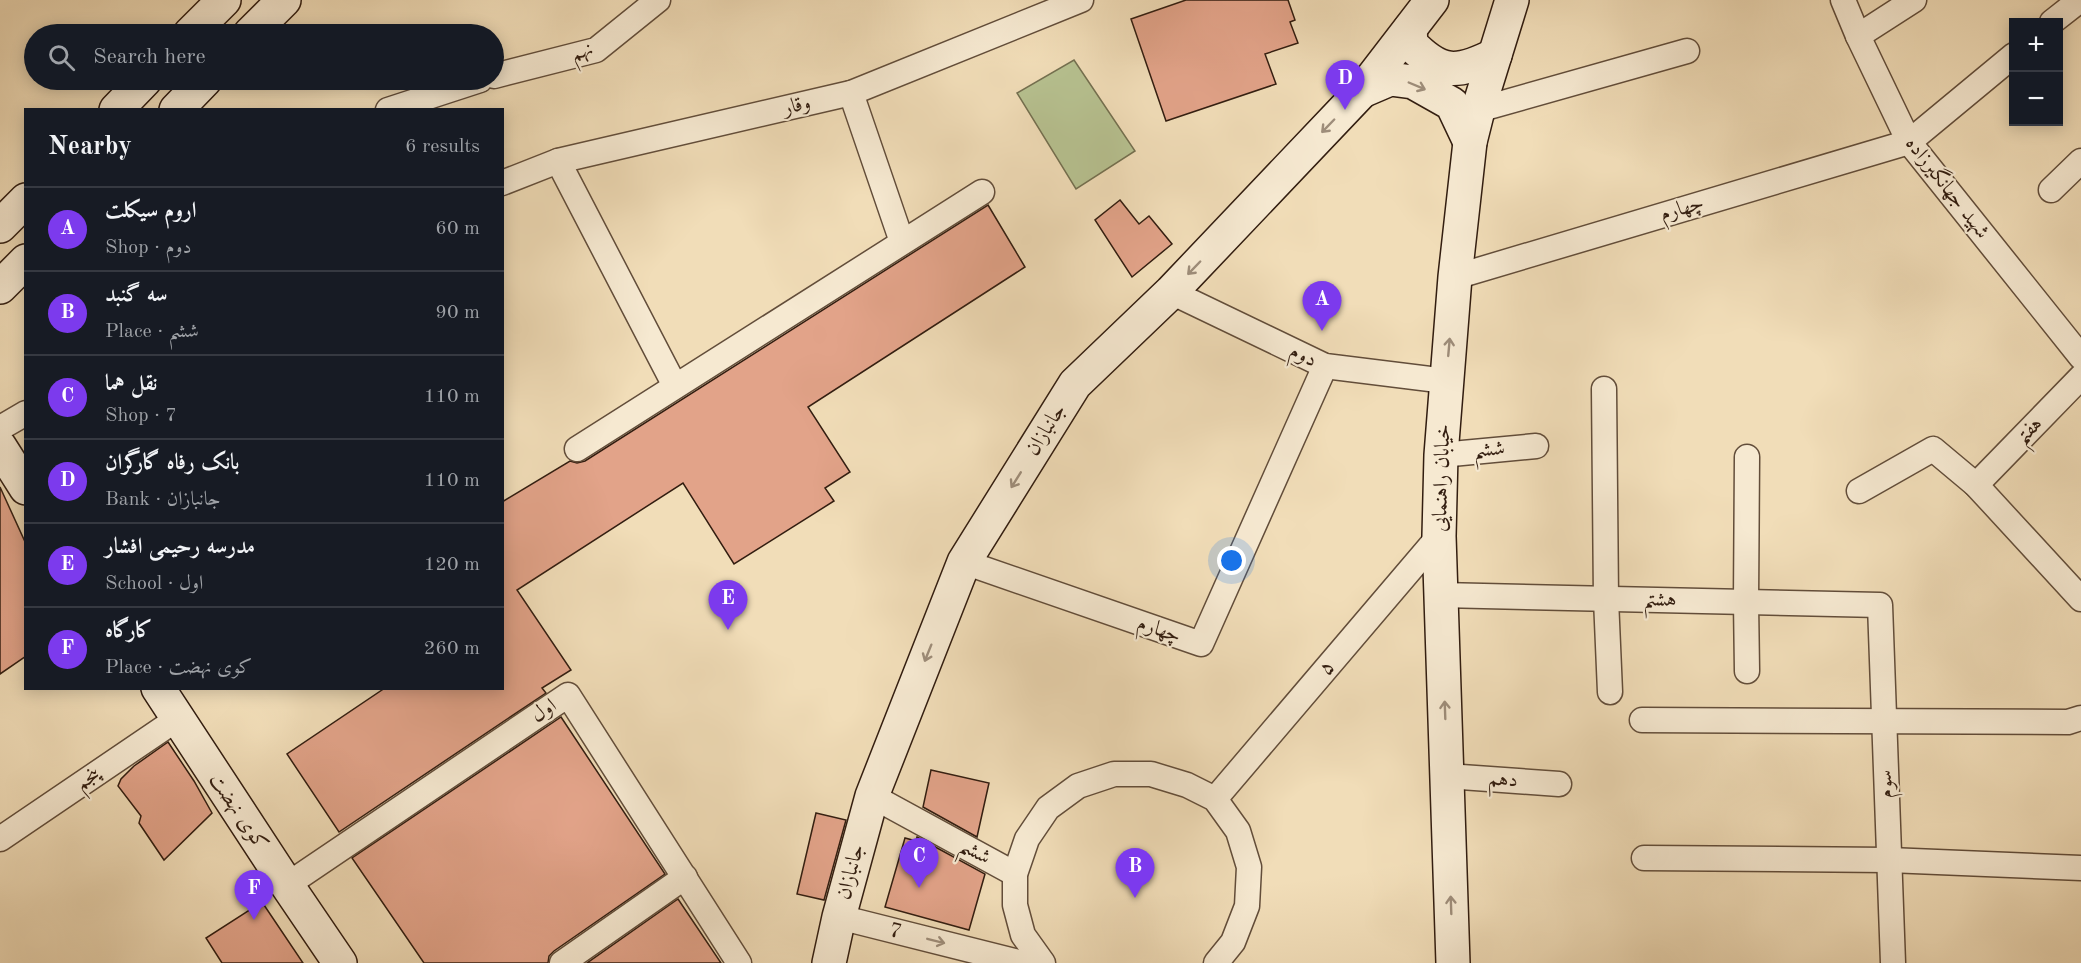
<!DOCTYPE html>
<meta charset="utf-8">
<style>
:root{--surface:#171b24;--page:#20242c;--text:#f1f3f6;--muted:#9ea1a6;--line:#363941;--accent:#7c3aed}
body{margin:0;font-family:"Old Standard TT",Amiri,serif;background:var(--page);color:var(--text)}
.controls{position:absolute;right:18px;top:18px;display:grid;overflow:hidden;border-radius:0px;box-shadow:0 3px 15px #0003}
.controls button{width:54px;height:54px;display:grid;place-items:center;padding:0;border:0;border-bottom:2px solid var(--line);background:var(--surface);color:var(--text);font:30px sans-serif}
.you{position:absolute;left:1232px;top:561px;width:21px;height:21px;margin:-15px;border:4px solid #fff;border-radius:50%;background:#1a73e8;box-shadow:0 0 0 9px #1a73e833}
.badge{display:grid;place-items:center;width:39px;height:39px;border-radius:50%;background:var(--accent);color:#fff;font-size:20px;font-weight:700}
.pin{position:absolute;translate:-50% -50px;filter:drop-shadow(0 2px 3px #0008)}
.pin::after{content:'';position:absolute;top:32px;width:21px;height:18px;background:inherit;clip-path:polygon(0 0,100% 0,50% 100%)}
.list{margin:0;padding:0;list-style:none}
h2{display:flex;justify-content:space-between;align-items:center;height:78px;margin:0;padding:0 24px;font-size:26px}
h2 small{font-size:20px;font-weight:400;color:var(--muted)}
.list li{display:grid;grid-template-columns:39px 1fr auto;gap:18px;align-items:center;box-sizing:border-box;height:84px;padding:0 24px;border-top:2px solid var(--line)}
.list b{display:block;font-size:22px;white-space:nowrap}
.list p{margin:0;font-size:20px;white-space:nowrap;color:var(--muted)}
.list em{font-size:20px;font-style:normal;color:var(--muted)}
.icon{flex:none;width:33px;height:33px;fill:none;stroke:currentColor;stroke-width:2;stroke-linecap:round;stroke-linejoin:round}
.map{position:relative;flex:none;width:2081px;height:963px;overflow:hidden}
.search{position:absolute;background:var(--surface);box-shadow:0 3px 15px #0003;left:24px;top:24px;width:480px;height:66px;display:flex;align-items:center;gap:15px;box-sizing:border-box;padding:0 21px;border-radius:33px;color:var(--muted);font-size:22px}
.panel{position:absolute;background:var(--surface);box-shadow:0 3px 15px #0003;left:24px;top:108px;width:480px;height:582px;border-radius:0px}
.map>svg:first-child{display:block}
.green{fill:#b7c291;stroke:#747050;stroke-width:1.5}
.building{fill:#e2a389;stroke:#321d10;stroke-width:1.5}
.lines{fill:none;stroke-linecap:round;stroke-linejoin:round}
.street-casing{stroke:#624d3a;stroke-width:27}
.secondary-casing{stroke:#321d10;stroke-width:36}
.street{stroke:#f6e9d1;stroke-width:24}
.secondary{stroke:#f6e9d1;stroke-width:33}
.oneway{stroke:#9e8d7a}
.labels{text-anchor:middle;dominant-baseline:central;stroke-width:4.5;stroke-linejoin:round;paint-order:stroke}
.street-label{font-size:21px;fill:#321d10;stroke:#f6e9d1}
</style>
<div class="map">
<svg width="2081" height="963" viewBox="0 0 2081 963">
<rect width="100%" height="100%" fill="#f1ddb8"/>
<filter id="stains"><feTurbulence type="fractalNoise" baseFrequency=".00333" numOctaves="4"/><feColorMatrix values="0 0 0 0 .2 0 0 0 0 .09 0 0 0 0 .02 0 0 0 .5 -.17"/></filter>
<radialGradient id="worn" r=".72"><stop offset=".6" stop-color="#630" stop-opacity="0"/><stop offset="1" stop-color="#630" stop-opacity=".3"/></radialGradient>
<path class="green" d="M1074 60 1135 151 1076 189 1017 93Z"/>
<g class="building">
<path d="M1186 0H1288L1295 20 1290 22 1298 43 1265 54 1276 84 1166 121 1131 19Z"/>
<path d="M1120 200 1139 224 1149 216 1172 244 1132 277 1095 220Z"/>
<path d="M988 205 1025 267 808 407 850 472 825 488 834 501 734 564 683 483 517 590 571 670 542 688 546 693 339 832 287 754 385 688H502V502L570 461 577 463 585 461Z"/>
<path d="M0 487 26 544V656L0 674Z"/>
<path d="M561 717 665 874 554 951 549 956 548 963H424L352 858Z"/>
<path d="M168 742 194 781 212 813 164 860 139 823 141 816 118 786 121 779 134 766Z"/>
<path d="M931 770 989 783 977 837 923 807Z"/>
<path d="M816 813 846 820 824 900 797 894Z"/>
<path d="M917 837 985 874 969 930 885 907 905 838 916 841Z"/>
<path d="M678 899 721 963H587Z"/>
<path d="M262 902 303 963H222L206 938Z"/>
</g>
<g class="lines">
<defs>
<g id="street">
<path d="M1843 0 1858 36 1909 142 2081 357"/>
<path d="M2052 22 2080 0"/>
<path d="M1858 36 1914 0"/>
<path d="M494 76 596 50 658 0"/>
<path d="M851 93 902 242"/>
<path d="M388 110 480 80"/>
<path d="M1478 110 1687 51"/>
<path d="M558 161 675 386"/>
<path d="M502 183 558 161 851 93 1081 0"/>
<path d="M2051 190 2081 161"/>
<path d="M1455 277 1909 142 2014 55"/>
<path d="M1171 292 1325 366 1446 381"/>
<path d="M1604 389 1606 599 1610 692"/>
<path d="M0 428 26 413"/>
<path d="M577 449 982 192"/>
<path d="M1441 455 1536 446"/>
<path d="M1747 457 1746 602 1747 671"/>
<path d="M1976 485 2081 377"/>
<path d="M1859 491 1933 449 1976 485 2081 599"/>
<path d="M964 562 1201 644 1325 366"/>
<path d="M1441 595 1880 605 1893 963"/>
<path d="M1642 720 2068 722 2081 718"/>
<path d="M1447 776 1559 784"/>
<path d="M872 796 1015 874"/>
<path d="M1215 799 1439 536"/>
<path d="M0 839 177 719"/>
<path d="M1644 858 1889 860 2081 868"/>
<path d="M287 885 568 695 739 963"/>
<path id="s1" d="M839 917 1022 963"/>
<path d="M562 963 685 877"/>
<path d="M1043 963 1023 935 1015 905V874L1027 839 1048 808 1078 786 1114 774H1151L1187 785 1215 799 1238 831 1249 867 1247 906 1233 942 1216 963"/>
</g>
<g id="secondary">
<path d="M1410 29 1411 44C1441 75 1457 74 1495 55"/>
<path d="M190 34 224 0"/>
<path d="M250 34 284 0"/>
<path d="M1362 91 1390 79 1413 82 1452 104 1470 142"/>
<path d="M116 110 145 80"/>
<path d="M176 110 205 80"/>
<path d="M0 226 26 200"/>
<path d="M0 287 26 261"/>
<path d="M0 447 26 488"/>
<path d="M158 688 287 885 340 963"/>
<path d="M829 963 839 917 872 796 964 562 1075 384 1171 292 1362 91 1432 0"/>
<path d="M1453 963 1439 536 1441 455 1455 277 1470 142 1478 110 1512 0"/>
</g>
</defs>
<use href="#street" class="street-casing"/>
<use href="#secondary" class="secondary-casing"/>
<use href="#street" class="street"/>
<use href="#secondary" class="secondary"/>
</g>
<defs><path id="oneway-shaft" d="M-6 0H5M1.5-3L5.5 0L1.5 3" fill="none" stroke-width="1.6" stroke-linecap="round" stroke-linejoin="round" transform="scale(1.5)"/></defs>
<g class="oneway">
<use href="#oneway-shaft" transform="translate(1417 86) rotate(23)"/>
<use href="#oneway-shaft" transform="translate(1328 126) rotate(134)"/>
<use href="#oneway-shaft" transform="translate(1194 268) rotate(134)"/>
<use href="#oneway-shaft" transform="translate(1449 347) rotate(-85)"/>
<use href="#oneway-shaft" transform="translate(1016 480) rotate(122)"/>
<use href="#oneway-shaft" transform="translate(928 653) rotate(112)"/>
<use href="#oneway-shaft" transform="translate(1445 710) rotate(-92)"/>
<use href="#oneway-shaft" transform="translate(1451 905) rotate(-92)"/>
<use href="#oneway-shaft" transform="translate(936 941) rotate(14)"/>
</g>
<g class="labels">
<g class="street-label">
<text transform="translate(582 52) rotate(-20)">نهم</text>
<text transform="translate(797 106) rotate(-13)">وقار</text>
<text transform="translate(1947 188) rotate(52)">شهید جهانگیرزاده</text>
<text transform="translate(1682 209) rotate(-17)">چهارم</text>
<text transform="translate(1303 356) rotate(26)">دوم</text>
<text transform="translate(1046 430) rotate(-58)">جانبازان</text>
<text transform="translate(2029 431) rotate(-46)">هفتم</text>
<text transform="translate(1489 450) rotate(-5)">ششم</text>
<text transform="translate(1442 478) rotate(-88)">خیابان راهنمایی</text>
<text transform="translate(1660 600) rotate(1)">هشتم</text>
<text transform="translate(1159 630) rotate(19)">چهارم</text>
<text transform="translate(1327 668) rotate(-50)">۵</text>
<text transform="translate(544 711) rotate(-34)">اول</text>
<text transform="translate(88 779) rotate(-34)">پنجم</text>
<text transform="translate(1503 780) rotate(4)">دهم</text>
<text transform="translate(1886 784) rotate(-92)">سوم</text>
<text transform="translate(238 812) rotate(56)">کوی نهضت</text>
<text transform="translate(975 852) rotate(29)">ششم</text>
<text transform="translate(851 872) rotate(-75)">جانبازان</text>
<text stroke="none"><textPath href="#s1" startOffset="58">7</textPath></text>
</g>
</g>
<rect width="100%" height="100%" filter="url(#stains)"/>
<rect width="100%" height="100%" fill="url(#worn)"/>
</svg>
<div class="controls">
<button>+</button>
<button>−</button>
</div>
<div class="you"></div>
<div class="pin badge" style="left:1322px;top:331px">A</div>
<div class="pin badge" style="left:1135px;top:898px">B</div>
<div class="pin badge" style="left:919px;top:888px">C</div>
<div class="pin badge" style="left:1345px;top:110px">D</div>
<div class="pin badge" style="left:728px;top:630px">E</div>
<div class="pin badge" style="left:254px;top:920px">F</div>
<div class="search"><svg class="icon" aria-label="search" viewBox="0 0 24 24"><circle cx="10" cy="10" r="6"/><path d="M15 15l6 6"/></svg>Search here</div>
<section class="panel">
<h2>Nearby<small>6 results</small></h2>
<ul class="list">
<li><span class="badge">A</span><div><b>اروم سیکلت</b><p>Shop · دوم</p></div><em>60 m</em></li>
<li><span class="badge">B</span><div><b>سه گنبد</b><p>Place · ششم</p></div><em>90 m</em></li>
<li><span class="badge">C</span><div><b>نقل هما</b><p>Shop · 7</p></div><em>110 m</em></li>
<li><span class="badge">D</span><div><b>بانک رفاه گارگران</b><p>Bank · جانبازان</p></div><em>110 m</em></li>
<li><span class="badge">E</span><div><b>مدرسه رحیمی افشار</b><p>School · اول</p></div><em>120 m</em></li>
<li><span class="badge">F</span><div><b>کارگاه</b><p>Place · کوی نهضت</p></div><em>260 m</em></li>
</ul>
</section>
</div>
